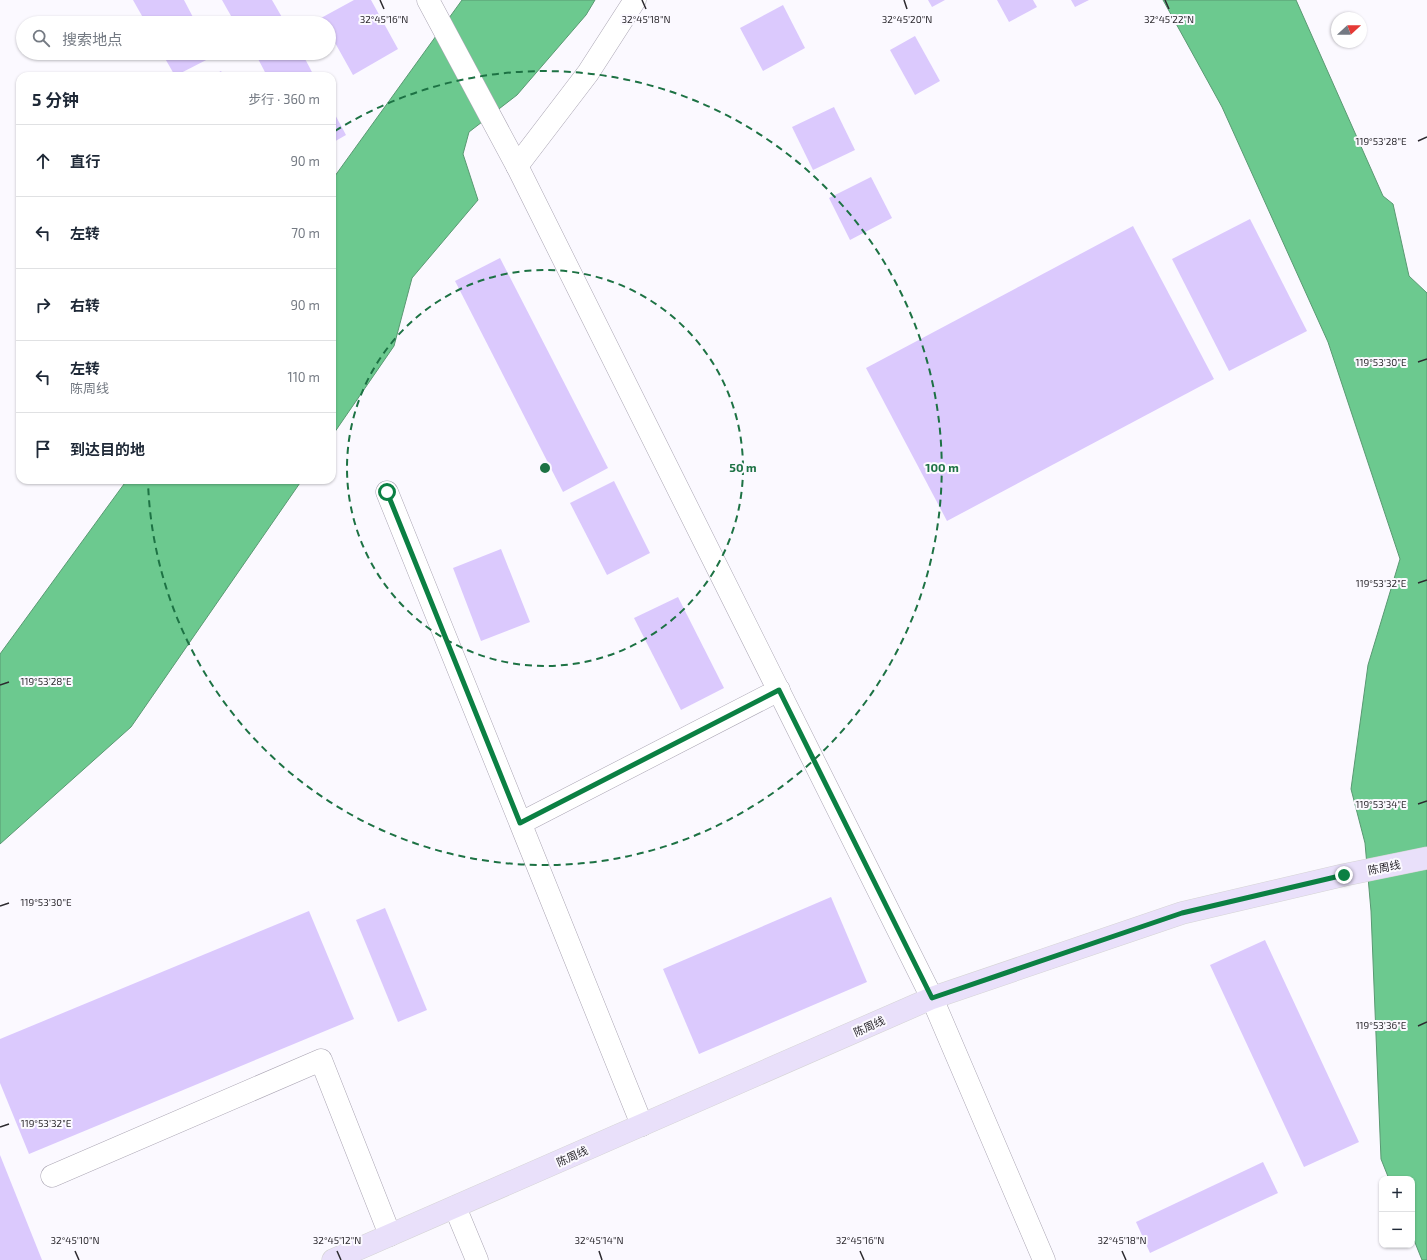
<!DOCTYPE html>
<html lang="zh">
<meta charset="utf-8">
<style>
:root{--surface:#fff;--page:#f6f6f7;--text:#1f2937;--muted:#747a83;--line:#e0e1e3}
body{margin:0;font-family:"Exo 2","Noto Sans SC",sans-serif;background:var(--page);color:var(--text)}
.controls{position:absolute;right:12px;bottom:12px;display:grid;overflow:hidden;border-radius:8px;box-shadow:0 1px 3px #0004}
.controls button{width:36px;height:36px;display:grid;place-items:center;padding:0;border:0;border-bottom:1px solid var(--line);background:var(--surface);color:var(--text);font:20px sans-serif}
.compass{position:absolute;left:1331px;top:12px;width:36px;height:36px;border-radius:50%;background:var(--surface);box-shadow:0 1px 3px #0004;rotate:69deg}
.stop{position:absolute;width:12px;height:12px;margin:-9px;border:3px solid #0b8043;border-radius:50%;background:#fff}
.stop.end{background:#0b8043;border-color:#fff;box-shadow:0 1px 4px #0008}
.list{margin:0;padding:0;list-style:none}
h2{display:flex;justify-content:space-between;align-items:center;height:52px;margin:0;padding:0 16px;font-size:17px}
h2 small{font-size:13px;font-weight:400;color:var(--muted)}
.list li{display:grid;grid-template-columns:26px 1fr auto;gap:12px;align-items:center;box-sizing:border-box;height:72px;padding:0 16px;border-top:1px solid var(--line)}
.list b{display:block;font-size:15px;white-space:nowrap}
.list p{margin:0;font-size:13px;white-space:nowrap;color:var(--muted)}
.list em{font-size:13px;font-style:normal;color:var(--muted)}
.icon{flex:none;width:22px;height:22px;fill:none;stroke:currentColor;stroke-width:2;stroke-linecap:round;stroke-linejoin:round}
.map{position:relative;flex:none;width:1427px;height:1260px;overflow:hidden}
.search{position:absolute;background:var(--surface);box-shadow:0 1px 3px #0004;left:16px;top:16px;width:320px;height:44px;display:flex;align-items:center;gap:10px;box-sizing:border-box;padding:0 14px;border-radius:22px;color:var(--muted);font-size:15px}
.panel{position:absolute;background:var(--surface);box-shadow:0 1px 3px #0004;left:16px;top:72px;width:320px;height:412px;border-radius:12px}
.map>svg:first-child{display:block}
.water{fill:#6cc98f;stroke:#599972}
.building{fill:#dbc9fd}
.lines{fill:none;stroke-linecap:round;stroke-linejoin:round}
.minor-casing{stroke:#aba6b4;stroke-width:23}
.major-casing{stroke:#d5d4d5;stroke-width:23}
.minor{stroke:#fff;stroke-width:22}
.major{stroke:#e9e0fa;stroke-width:22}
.route{stroke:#0b8043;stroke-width:5}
.ticks{fill:none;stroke:#2c2a2f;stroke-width:1.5}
.ring{fill:none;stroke:#1d7244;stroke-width:2;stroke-dasharray:7 5}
.labels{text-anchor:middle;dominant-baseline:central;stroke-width:4;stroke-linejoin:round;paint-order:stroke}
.street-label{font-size:11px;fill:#2c2a2f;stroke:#fbf9ff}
.ticks-label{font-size:10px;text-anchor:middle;fill:#2c2a2f;stroke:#fbf9ff;stroke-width:4;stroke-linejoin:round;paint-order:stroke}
.centre{fill:#1d7244;stroke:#fbf9ff;stroke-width:2}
.ring-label{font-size:12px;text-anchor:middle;font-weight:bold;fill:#1d7244;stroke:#fbf9ff;stroke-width:4;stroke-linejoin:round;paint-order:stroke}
</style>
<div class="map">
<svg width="1427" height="1260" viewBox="0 0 1427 1260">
<rect width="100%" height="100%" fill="#fbf9ff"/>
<g class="water">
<path d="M462 0H595L586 15 517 95 469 132 463 154 478 200 412 278 394 346 332 436V180Z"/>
<path d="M1163 0H1296L1383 196 1393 204 1409 276 1427 293V1260H1422L1412 1235V1179H1389L1381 1159 1371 911 1365 843 1351 789 1368 665 1400 559 1328 342 1222 107Z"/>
<path d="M127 480H302L131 727 0 844V654Z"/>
</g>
<g class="building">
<path d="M133 0H184L196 23H146Z"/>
<path d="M222 0H272L283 19 275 23H235Z"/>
<path d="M354 0H371L398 49 353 75 329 32V23H324L321 18Z"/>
<path d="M928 0H945L932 7Z"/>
<path d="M997 0H1033L1037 7 1009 22Z"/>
<path d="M1071 0H1089L1075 7Z"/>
<path d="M783 5 805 48 763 71 740 28Z"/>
<path d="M915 36 940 81 915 95 890 50Z"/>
<path d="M162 53H213L214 56 175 76Z"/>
<path d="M255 53H302L314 76H267Z"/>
<path d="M221 71 224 76H212Z"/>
<path d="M834 107 855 150 813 170 792 127Z"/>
<path d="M332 109 346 135 332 143Z"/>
<path d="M871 177 892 218 850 240 829 198Z"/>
<path d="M1250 219 1307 331 1229 371 1172 259Z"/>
<path d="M1133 226 1214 379 947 521 866 368Z"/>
<path d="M500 258 608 468 563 492 455 281Z"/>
<path d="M614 481 650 553 607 575 570 503Z"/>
<path d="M501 549 530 622 481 641 453 568Z"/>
<path d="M678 597 724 688 681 710 634 618Z"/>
<path d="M831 897 867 982 699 1054 663 969Z"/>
<path d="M385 908 427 1010 398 1022 356 920Z"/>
<path d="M309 911 354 1019 29 1154 0 1083V1039Z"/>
<path d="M1265 940 1359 1142 1304 1167 1210 965Z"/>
<path d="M0 1155 42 1260H0Z"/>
<path d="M1263 1162 1278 1193 1150 1253 1136 1222Z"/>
</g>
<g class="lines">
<defs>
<g id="minor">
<path d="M428 0 517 166 932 998 1044 1260"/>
<path d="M517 166 588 73 635 0"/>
<path d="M387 492 642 1125"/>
<path d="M521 823 779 690"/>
<path d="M52 1176 321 1060 390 1235"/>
<path d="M455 1207 477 1260"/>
</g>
<path id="major" d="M333 1260 932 998 1182 913 1344 875 1427 858"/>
</defs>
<use href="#minor" class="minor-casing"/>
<use href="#major" class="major-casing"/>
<use href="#minor" class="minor"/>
<use href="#major" class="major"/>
</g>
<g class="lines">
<path class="route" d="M387 492 520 823 779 690 932 998 1182 913 1344 875"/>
</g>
<path class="ticks" d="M380 0 384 9M642 0 646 9M904 0 907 9M1165 0 1169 9M1418 141 1427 137M1418 362 1427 359M1418 583 1427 580M0 685 9 682M1418 804 1427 801M0 906 9 903M1418 1026 1427 1022M0 1127 9 1124M75 1251 79 1260M337 1251 341 1260M599 1251 602 1260M860 1251 864 1260M1122 1251 1126 1260"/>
<g class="ring">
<circle cx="545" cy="468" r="198"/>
<path d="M335 131A397 397 0 1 1 148 482"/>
</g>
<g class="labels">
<g class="street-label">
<text transform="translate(1384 867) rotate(-11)">陈周线</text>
<text transform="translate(869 1026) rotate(-24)">陈周线</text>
<text transform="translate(572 1156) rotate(-24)">陈周线</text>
</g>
</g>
<g class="ticks-label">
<text x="384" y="23">32°45'16"N</text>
<text x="1169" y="23">32°45'22"N</text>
<text x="646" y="23">32°45'18"N</text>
<text x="907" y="23">32°45'20"N</text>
<text x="1381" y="145">119°53'28"E</text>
<text x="1381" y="366">119°53'30"E</text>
<text x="1381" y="587">119°53'32"E</text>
<text x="46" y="685">119°53'28"E</text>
<text x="1381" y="808">119°53'34"E</text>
<text x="46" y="906">119°53'30"E</text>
<text x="1381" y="1029">119°53'36"E</text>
<text x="46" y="1127">119°53'32"E</text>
<text x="75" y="1244">32°45'10"N</text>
<text x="337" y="1244">32°45'12"N</text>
<text x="599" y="1244">32°45'14"N</text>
<text x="860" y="1244">32°45'16"N</text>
<text x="1122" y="1244">32°45'18"N</text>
</g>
<circle cx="545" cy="468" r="6" class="centre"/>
<g class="ring-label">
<text x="743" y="472">50 m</text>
<text x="942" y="472">100 m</text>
</g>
</svg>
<div class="controls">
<button>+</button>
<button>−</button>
</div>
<svg class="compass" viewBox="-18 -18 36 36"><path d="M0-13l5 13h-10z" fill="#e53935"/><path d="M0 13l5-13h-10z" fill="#747a83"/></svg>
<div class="stop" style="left:387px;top:492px"></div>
<div class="stop end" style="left:1344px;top:875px"></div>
<div class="search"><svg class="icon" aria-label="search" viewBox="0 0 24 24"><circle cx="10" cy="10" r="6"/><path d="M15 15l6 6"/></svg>搜索地点</div>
<section class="panel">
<h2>5 分钟<small>步行 · 360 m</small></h2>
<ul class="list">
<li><svg class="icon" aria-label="ahead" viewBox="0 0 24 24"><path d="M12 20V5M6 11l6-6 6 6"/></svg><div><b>直行</b></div><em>90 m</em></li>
<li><svg class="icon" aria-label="left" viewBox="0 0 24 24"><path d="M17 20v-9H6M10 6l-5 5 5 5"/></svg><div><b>左转</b></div><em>70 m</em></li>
<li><svg class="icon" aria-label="right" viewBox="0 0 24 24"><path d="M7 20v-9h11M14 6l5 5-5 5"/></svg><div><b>右转</b></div><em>90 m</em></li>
<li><svg class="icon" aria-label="left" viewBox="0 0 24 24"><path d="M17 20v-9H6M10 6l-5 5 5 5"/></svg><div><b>左转</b><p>陈周线</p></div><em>110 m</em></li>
<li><svg class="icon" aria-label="arrive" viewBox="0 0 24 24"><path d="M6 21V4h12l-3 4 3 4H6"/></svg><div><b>到达目的地</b></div></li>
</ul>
</section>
</div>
